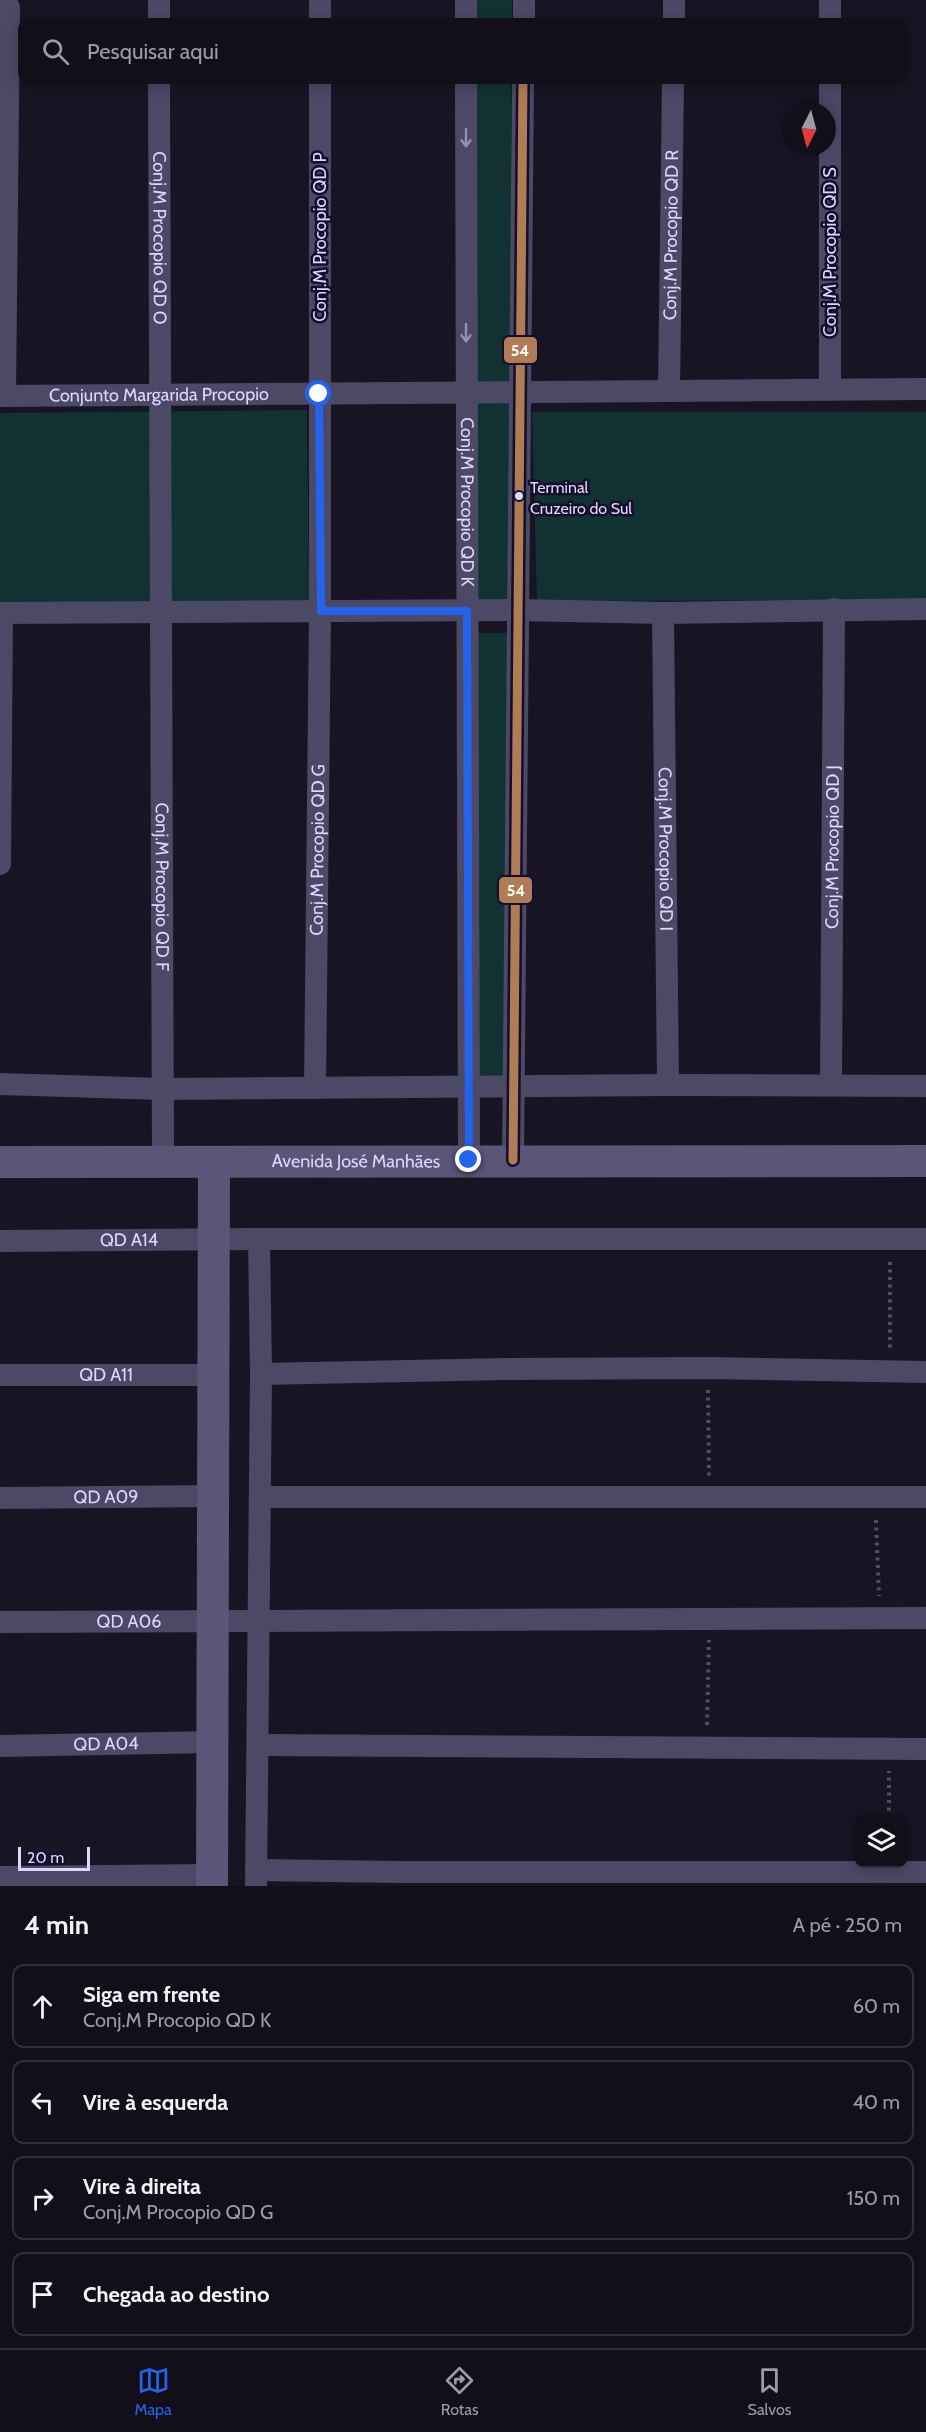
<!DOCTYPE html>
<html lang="pt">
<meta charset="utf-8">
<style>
:root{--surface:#120f1b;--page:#1f1d28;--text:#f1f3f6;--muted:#9c9ca3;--line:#312f3a;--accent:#2563eb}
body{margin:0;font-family:Cabin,sans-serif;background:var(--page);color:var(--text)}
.controls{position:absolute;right:18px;bottom:18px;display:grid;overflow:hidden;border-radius:12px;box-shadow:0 3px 15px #0003}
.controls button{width:54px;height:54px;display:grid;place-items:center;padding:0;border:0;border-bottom:2px solid var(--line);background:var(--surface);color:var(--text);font:30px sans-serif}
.compass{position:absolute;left:782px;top:102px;width:54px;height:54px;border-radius:50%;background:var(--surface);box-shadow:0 3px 15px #0003;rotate:186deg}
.scale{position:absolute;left:18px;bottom:15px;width:72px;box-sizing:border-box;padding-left:6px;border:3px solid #ddd7ff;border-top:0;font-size:16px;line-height:21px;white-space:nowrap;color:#ddd7ff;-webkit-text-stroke:4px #140e2a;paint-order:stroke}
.stop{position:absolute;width:18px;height:18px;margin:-14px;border:4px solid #2563eb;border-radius:50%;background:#fff}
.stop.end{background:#2563eb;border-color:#fff;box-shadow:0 2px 6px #0008}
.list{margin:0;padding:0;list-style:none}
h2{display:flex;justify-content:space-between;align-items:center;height:78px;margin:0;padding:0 24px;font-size:26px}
h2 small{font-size:20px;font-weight:400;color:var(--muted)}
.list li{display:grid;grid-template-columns:39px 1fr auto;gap:18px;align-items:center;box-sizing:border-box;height:84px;margin:0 12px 12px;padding:0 12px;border:2px solid var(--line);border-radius:12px}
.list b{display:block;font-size:22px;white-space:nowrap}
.list p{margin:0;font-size:20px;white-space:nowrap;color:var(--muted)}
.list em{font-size:20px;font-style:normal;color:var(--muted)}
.icon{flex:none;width:33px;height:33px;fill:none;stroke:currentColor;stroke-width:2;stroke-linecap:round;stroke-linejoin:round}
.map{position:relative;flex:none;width:926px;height:1886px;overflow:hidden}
.search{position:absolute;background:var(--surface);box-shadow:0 3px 15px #0003;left:18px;right:18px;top:18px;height:66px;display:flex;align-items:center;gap:15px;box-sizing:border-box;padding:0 21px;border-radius:12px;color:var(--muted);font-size:22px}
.sheet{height:462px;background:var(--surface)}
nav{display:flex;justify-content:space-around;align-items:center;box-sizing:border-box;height:84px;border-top:2px solid var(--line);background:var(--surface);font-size:16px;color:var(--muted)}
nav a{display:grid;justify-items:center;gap:3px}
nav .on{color:var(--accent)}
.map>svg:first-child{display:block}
.green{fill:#123133}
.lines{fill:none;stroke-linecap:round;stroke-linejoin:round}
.path{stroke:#465465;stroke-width:4;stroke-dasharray:3 4.5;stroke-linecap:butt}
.street{stroke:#4b4965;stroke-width:22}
.secondary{stroke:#595677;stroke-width:32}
.bus-1-casing{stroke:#140e2a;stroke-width:14}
.bus-1{stroke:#b07c57;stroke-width:9}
.oneway{stroke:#9490b2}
.route{stroke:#2563eb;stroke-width:8}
.bus-dot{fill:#ddd7ff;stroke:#140e2a;stroke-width:2}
.labels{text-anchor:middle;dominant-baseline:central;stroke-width:5;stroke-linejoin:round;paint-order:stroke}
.bus-label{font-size:16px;fill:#ddd7ff;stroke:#140e2a;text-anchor:start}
.street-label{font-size:18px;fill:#ddd7ff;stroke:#140e2a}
.line-badge{stroke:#140e2a;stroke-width:2}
.badge-label{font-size:16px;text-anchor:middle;font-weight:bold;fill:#fff}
</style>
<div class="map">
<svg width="926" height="1886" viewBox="0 0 926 1886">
<rect width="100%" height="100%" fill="#181424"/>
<g class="green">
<rect x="472" y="0" width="40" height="22"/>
<path d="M472 80H511V382L472 383Z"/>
<path d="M475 401H510V606H474Z"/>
<path d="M307 410 309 603 0 606V413Z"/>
<path d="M532 412H926V600L537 601Z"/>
<path d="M478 633H511L505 1075H473Z"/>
</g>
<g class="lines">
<g class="path">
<path d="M890 1262V1350"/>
<path d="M708 1390 709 1476"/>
<path d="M876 1520 879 1596"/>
<path d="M707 1725 709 1640"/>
<path d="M889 1818V1771"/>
</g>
<g class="street">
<path d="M159 0V22"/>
<path d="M466 0V22"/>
<path d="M830 0V22"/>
<path d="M320 22V0"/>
<path d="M524 22V0"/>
<path d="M674 22V0"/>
<path id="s1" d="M159 80 163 1161"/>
<path id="s2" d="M466 80 469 1160"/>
<path d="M830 80V389"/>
<path id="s3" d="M669 391 673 80"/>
<path id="s4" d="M0 396 926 389"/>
<path d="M5 396 9 7"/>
<path d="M0 613 518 610 663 613 926 609"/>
<path id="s5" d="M663 613 668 1085"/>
<path d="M0 864 2 613"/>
<path d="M0 1084 162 1089 668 1085 926 1086"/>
<path id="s6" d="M831 1085 834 609"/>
<path id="s7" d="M315 1088 320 611V80"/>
<path d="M513 1160 523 80"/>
<path id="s8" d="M0 1241 259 1239H926"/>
<path d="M261 1374 506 1369 708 1368 926 1372"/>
<path id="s9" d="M0 1375H212"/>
<path d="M260 1497H926"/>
<path id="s10" d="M0 1498 213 1496"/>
<path id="s11" d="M0 1622 926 1618"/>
<path d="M258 1745 926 1749"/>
<path id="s12" d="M0 1746 213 1742"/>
<path d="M256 1870 401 1872H926"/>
<path d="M0 1877 212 1875"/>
<path d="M256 1886 261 1374 259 1239"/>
</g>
<g class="secondary">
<path id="s13" d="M0 1162C309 1160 617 1163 926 1161"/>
<path d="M212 1886 214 1162"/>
</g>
<defs>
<path id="bus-1" d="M513 1160 523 80"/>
</defs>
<use href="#bus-1" class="bus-1-casing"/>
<use href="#bus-1" class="bus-1"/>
</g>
<defs><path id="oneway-shaft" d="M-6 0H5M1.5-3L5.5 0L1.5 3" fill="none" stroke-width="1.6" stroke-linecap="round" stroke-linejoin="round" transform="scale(1.5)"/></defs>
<g class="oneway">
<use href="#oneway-shaft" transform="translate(466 138) rotate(90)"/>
<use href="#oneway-shaft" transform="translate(466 333) rotate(90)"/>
</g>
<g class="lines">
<path class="route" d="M319 394 321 611H467L469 1160"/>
</g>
<circle class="bus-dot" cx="519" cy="496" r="5"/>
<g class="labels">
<g class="bus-label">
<text x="530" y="487">Terminal<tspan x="530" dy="21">Cruzeiro do Sul</tspan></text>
</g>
<g class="street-label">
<text stroke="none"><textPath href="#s3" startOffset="156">Conj.M Procopio QD R</textPath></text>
<text stroke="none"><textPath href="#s1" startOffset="158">Conj.M Procopio QD O</textPath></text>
<text transform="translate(320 237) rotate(-90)">Conj.M Procopio QD P</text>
<text transform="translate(830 252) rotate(-90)">Conj.M Procopio QD S</text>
<text stroke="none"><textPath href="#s4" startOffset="159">Conjunto Margarida Procopio</textPath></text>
<text stroke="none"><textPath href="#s2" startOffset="422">Conj.M Procopio QD K</textPath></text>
<text stroke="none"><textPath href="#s6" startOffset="238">Conj.M Procopio QD J</textPath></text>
<text stroke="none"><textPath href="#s5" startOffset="236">Conj.M Procopio QD I</textPath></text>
<text stroke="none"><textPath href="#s7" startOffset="238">Conj.M Procopio QD G</textPath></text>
<text stroke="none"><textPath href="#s1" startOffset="807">Conj.M Procopio QD F</textPath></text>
<text stroke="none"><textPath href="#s13" startOffset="356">Avenida José Manhães</textPath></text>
<text stroke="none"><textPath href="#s8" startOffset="129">QD A14</textPath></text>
<text stroke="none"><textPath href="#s9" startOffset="106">QD A11</textPath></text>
<text stroke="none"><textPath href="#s10" startOffset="106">QD A09</textPath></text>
<text stroke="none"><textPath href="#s11" startOffset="129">QD A06</textPath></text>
<text stroke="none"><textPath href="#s12" startOffset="106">QD A04</textPath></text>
</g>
</g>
<g class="line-badge">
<rect x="503" y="336" width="35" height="28" rx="6" fill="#b07c57"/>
<rect x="498" y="876" width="35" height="28" rx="6" fill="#b07c57"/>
</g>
<g class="badge-label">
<text x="520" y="356">54</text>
<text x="516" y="896">54</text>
</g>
</svg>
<div class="controls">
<button><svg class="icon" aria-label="layers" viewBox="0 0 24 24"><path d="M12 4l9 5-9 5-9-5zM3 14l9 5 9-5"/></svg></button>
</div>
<svg class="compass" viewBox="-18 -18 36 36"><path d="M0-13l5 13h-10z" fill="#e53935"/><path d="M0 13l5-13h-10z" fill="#9c9ca3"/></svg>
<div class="scale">20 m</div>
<div class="stop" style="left:319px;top:394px"></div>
<div class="stop end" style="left:469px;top:1160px"></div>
<div class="search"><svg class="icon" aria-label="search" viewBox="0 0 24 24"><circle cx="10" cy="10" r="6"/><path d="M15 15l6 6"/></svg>Pesquisar aqui</div>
</div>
<section class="sheet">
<h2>4 min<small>A pé · 250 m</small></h2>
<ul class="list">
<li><svg class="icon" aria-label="ahead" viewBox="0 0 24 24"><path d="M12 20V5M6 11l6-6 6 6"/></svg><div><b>Siga em frente</b><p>Conj.M Procopio QD K</p></div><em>60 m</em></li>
<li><svg class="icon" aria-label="left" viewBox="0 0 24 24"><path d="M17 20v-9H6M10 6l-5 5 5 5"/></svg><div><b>Vire à esquerda</b></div><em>40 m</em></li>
<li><svg class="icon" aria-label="right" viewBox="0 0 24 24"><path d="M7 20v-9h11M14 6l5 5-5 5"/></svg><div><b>Vire à direita</b><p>Conj.M Procopio QD G</p></div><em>150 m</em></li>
<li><svg class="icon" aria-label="arrive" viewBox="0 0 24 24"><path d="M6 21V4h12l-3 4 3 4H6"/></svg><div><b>Chegada ao destino</b></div></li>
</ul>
</section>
<nav>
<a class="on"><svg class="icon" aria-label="map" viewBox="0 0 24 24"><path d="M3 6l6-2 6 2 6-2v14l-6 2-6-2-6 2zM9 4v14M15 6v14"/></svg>Mapa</a>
<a><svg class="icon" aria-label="directions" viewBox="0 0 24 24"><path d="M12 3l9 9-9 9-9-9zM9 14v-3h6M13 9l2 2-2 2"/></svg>Rotas</a>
<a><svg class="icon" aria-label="saved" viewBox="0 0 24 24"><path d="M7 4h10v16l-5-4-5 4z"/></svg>Salvos</a>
</nav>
